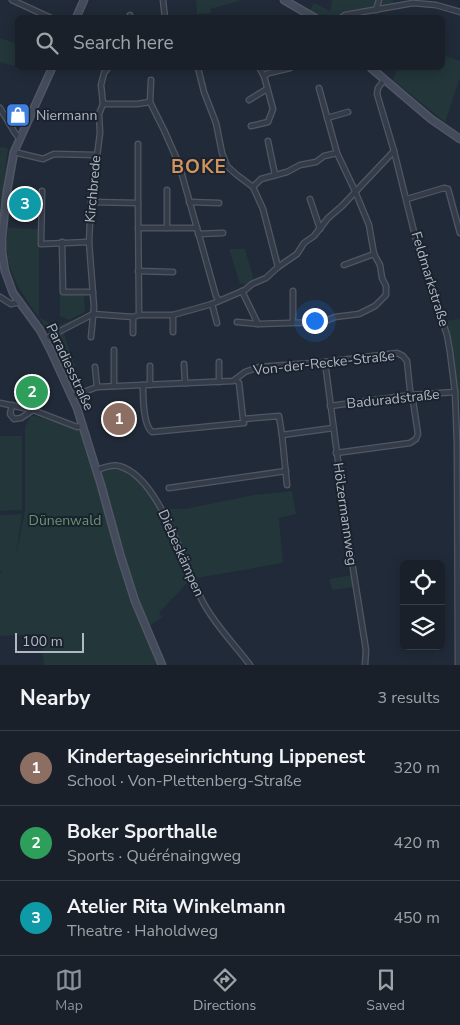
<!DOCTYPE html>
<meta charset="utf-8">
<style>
:root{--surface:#19202a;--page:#262d36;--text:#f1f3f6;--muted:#9fa3a8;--line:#373e47;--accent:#8c9099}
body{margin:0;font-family:"Nunito Sans",sans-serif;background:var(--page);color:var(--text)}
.controls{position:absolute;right:15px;bottom:15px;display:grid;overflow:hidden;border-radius:8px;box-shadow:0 2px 12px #0003}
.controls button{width:45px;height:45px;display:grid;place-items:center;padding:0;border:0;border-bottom:1px solid var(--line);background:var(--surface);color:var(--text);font:25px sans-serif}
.scale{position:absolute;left:15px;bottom:12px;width:69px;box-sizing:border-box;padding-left:5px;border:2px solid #b0b7c5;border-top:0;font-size:14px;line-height:18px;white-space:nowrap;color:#b0b7c5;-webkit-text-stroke:4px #1a222d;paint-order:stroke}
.you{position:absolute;left:314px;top:320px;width:18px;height:18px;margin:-12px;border:4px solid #fff;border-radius:50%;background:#1a73e8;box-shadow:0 0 0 8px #1a73e833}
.badge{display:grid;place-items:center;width:32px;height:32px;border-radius:50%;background:var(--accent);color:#fff;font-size:16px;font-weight:700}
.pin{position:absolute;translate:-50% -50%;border:2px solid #fff;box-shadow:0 1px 5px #0006}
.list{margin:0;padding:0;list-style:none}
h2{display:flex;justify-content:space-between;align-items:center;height:65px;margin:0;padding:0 20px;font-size:21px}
h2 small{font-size:16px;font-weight:400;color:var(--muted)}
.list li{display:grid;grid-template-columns:32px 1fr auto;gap:15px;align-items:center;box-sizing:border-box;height:75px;padding:0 20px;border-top:1px solid var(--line)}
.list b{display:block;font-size:19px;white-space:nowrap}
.list p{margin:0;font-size:16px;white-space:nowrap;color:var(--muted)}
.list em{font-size:16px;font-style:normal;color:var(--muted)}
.icon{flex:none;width:28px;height:28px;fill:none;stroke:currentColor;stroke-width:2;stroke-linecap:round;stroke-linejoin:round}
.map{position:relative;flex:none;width:460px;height:665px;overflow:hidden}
.search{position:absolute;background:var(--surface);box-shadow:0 2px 12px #0003;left:15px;right:15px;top:15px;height:55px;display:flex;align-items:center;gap:12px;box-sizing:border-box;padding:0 18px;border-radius:8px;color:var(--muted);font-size:19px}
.sheet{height:290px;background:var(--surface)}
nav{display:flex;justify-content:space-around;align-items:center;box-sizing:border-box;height:70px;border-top:1px solid var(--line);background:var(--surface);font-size:14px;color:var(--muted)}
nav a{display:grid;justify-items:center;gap:2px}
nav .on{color:var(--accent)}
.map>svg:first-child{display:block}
.green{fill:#233639}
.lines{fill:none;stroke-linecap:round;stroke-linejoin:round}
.street-casing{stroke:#505763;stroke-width:7}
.secondary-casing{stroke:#505763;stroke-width:9}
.street{stroke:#353c49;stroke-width:4.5}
.secondary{stroke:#434b5c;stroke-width:6}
.labels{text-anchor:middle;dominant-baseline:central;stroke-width:4;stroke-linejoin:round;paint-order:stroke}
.poi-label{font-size:14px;fill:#b0b7c5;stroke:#1a222d;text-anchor:start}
.street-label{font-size:14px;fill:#b0b7c5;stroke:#1a222d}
.park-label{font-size:14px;fill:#679573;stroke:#1a222d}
.district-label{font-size:19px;font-weight:bold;letter-spacing:1px;fill:#d1945f;stroke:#1a222d}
</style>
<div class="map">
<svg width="460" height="665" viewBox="0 0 460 665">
<rect width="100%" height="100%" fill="#212a38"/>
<g class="green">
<path d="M196 0H239V1L210 9 211 13 197 14Z"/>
<path d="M332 0H393V3L343 14C329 20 323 19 310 10L314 3 330 11Z"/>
<path d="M0 38 17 44V57L14 66 0 62Z"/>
<path d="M443 55 460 61V78L445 122 393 80 398 68H442Z"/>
<path d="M0 147 8 148 0 218Z"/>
<path d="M8 228 39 229V317L55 327 87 314V320L64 333 77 372 80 389 76 391 52 338 62 333 57 331 50 333C33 308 10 283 7 252 6 244 7 236 8 228Z"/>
<path d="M245 249 254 280 244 285 243 283 240 284 229 249Z"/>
<path d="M60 295H84L85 312 69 320 60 316Z"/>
<path d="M460 319V409L453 352 445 321Z"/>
<path d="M31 416H35L78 429 82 428 116 557 158 665H44L40 634 0 636V573L2 571H0V515L22 514 16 556 25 511V427Z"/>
<path d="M0 436H22V510L0 511Z"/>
<path d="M121 468 133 474 163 509H185L253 495 292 491 296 514 279 518 283 563 191 579 159 613 162 617 148 627C127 576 113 524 99 471Z"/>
<path d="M352 575 354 587 332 590 329 579Z"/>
</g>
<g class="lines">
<defs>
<g id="street">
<path d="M12 0 51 18"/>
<path d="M163 0 165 18"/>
<path d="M376 10 379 0"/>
<path d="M130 15 131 18"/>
<path d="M341 18 345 15 413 3 436 5 460 12"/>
<path d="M198 68 204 92 216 123 222 153 227 166 237 175 253 187 263 209 278 267"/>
<path d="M260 69 264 76"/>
<path d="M384 80 378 88 377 94 394 151 418 248 447 335 450 352 455 392 457 443 458 665"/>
<path d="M249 100 267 89"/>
<path d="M150 102 151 80"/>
<path d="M103 104H137L150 102 164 130 179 164 216 296 219 301"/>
<path d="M0 108 15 133 19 138"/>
<path d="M327 118 348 112"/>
<path d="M251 126 268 122 273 109 264 76 269 73 290 68"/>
<path d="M268 141 275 175"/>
<path d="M14 152 43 159 54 154 96 155"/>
<path d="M253 187 261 179 287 172 300 165 316 162 324 156 337 153"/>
<path d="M167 190V228"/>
<path d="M42 191 41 244 89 242"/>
<path d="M310 199 320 229"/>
<path d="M407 199 444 188 448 189 460 233"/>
<path d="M91 202 138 203 139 315"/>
<path d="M189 202 219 203"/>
<path d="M138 203V144"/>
<path d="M138 228H197"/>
<path d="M198 234 223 233"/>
<path d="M62 242 63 292H93"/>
<path d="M344 265 374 254"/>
<path d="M138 271 173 272"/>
<path d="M242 291 258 324 323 322 335 317 359 314 375 306 386 295V286L382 278 380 265 374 254 369 225 355 191 337 153 319 88"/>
<path d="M293 291V322"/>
<path d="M0 297 11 304 19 302"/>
<path d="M212 304 217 323"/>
<path d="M173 315V332"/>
<path d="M133 317V333"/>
<path d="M237 322 258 324"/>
<path d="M91 337 94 307 89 242 91 202 100 133 99 114 103 104 101 85 104 73 108 68"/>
<path d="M45 339 93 314 133 317 139 315H173L212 304 245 290 252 284 266 278 278 267 297 254 304 243 314 236 328 218 342 206 394 151"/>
<path d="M114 350V386"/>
<path d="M219 362V382"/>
<path d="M325 362 348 537 366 650 365 665"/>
<path d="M184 364 185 383"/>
<path d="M150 366V385"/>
<path d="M95 367 97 387"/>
<path d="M236 380 239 383 243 419 279 416 282 435 333 428"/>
<path d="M143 385C143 397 143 425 152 432L244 423"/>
<path d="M73 396 97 387 233 381 245 372 259 367 325 362 397 353 403 356 407 361 410 390 413 401 418 434 416 439 410 443 336 453"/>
<path d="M0 403 33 410 77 427 83 425"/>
<path d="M12 405 10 414 14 419 21 418 33 410"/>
<path d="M330 406 411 395 455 392"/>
<path d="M282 435 287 485"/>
<path d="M97 470C103 468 112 464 119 466 161 477 184 568 204 604 216 626 235 645 250 665"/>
<path d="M169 488 286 471"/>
</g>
<g id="secondary">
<path d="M284 0 315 18"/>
<path d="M76 18 84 0"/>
<path d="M52 68 14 152 7 191 2 237V252L5 271 13 293 40 330 50 349 77 408 101 485 120 554 135 601 162 665"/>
<path d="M371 68 431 119 460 139"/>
</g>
</defs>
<use href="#street" class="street-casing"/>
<use href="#secondary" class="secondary-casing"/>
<use href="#street" class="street"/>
<use href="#secondary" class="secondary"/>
</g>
<defs>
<symbol id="shop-square" viewBox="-11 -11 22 22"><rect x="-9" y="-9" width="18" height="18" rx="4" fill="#3f7fe0" stroke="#1a222d"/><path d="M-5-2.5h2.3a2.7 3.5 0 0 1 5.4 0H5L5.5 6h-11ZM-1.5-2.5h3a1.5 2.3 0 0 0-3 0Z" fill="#fff"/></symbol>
</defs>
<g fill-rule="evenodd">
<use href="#shop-square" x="4" y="101" width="28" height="28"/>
</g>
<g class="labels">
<g class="poi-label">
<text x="36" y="115">Niermann</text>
</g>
<g class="street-label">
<text transform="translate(93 189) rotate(-85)">Kirchbrede</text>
<text transform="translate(430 279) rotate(73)">Feldmarkstraße</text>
<text transform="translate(324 363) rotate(-6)">Von-der-Recke-Straße</text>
<text transform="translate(70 367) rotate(65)">Paradiesstraße</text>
<text transform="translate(393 399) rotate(-6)">Baduradstraße</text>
<text transform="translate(345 514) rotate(82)">Hölzermannweg</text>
<text transform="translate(181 553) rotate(66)">Diebeskämpen</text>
</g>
<g class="park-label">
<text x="65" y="520">Dünenwald</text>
</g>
<g class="district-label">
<text x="199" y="167">BOKE</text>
</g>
</g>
</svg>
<div class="controls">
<button><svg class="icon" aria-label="locate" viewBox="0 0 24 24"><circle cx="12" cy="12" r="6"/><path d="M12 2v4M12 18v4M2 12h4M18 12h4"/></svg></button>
<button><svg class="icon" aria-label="layers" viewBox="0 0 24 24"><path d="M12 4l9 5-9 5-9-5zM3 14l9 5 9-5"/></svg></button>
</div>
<div class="scale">100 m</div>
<div class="you"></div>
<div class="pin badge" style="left:119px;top:419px;background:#8d6e63">1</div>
<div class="pin badge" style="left:32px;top:392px;background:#2e9e5b">2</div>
<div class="pin badge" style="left:25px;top:204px;background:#0f9aa8">3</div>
<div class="search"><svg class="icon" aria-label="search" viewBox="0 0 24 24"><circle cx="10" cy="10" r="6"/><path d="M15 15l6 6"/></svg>Search here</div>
</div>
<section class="sheet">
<h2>Nearby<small>3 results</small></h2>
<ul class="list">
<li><span class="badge" style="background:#8d6e63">1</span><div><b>Kindertageseinrichtung Lippenest</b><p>School · Von-Plettenberg-Straße</p></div><em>320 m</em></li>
<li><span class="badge" style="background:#2e9e5b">2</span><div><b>Boker Sporthalle</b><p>Sports · Quérénaingweg</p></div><em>420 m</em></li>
<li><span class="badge" style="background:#0f9aa8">3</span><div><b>Atelier Rita Winkelmann</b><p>Theatre · Haholdweg</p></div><em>450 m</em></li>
</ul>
</section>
<nav>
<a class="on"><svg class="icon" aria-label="map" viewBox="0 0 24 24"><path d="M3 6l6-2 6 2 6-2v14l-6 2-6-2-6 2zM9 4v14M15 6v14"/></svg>Map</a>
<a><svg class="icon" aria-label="directions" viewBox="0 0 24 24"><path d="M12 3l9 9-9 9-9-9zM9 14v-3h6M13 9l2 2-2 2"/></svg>Directions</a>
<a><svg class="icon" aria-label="saved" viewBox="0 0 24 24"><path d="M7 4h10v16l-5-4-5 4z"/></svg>Saved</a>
</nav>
